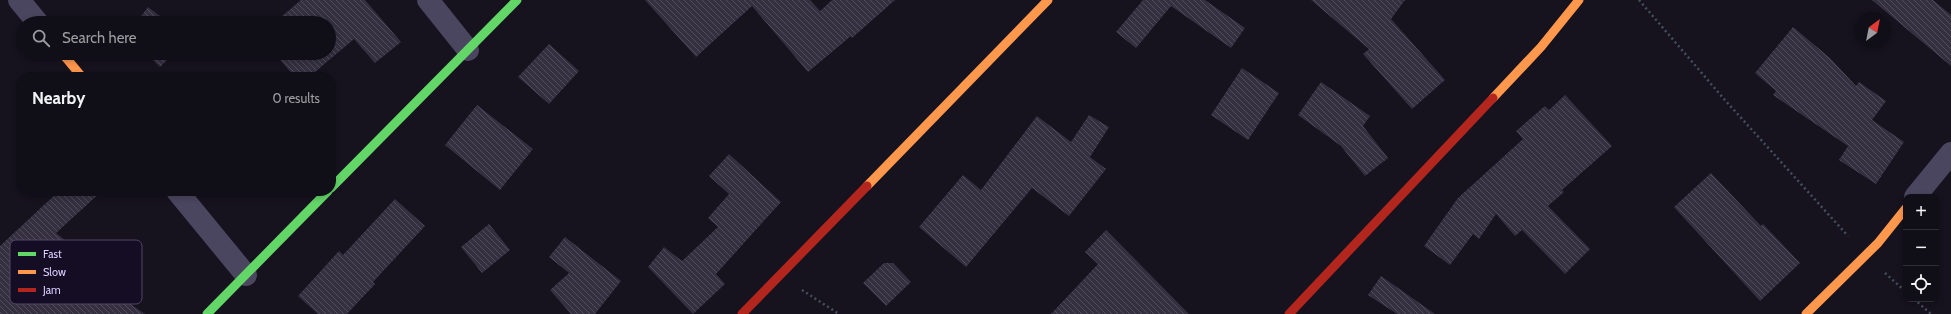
<!DOCTYPE html>
<meta charset="utf-8">
<style>
:root{--surface:#100e16;--page:#19171f;--text:#f1f3f6;--muted:#9c9ca1;--line:#302e35}
body{margin:0;font-family:Cabin,sans-serif;background:var(--page);color:var(--text)}
.controls{position:absolute;right:12px;bottom:12px;display:grid;overflow:hidden;border-radius:8px;box-shadow:0 2px 6px #0003}
.controls button{width:36px;height:36px;display:grid;place-items:center;padding:0;border:0;border-bottom:1px solid var(--line);background:var(--surface);color:var(--text);font:20px sans-serif}
.compass{position:absolute;left:1855px;top:12px;width:36px;height:36px;border-radius:50%;background:var(--surface);box-shadow:0 2px 6px #0003;rotate:32deg}
.list{margin:0;padding:0;list-style:none}
h2{display:flex;justify-content:space-between;align-items:center;height:52px;margin:0;padding:0 16px;font-size:17px}
h2 small{font-size:13px;font-weight:400;color:var(--muted)}
.icon{flex:none;width:22px;height:22px;fill:none;stroke:currentColor;stroke-width:2;stroke-linecap:round;stroke-linejoin:round}
.map{position:relative;flex:none;width:1951px;height:314px;overflow:hidden}
.search{position:absolute;background:var(--surface);box-shadow:0 2px 6px #0003;left:16px;top:16px;width:320px;height:44px;display:flex;align-items:center;gap:10px;box-sizing:border-box;padding:0 14px;border-radius:22px;color:var(--muted);font-size:15px}
.panel{position:absolute;background:var(--surface);box-shadow:0 2px 6px #0003;left:16px;top:72px;width:320px;height:124px;border-radius:16px}
.map>svg:first-child{display:block}
.building{fill:url(#building-back-hatch)}
.lines{fill:none;stroke-linecap:round;stroke-linejoin:round}
.path{stroke:#464f5f;stroke-width:2.5;stroke-dasharray:2 3;stroke-linecap:butt}
.street{stroke:#4b465f;stroke-width:22}
.fast{stroke:#63d668;stroke-width:9}
.slow{stroke:#ff974d;stroke-width:9}
.jam{stroke:#b3261e;stroke-width:9}
.key{fill:#140d23;stroke:#504765;stroke-width:1}
.key-label{font-size:11px;fill:#dbcfff}
</style>
<div class="map">
<svg width="1951" height="314" viewBox="0 0 1951 314">
<defs>
<pattern id="building-back-hatch" width="6" height="6" patternUnits="userSpaceOnUse"><rect width="6" height="6" fill="#343040"/><path d="M-1 5l2 2M0 0l6 6M5-1l2 2" fill="none" stroke="#514d5d"/></pattern>
</defs>
<rect width="100%" height="100%" fill="#16121e"/>
<g class="building">
<path d="M301 0H365L401 42 375 63 354 39 309 77H295L274 53H329V23H274Z"/>
<path d="M645 0H810L820 11 832 0H895L852 38 851 36 808 72 752 6 696 57Z"/>
<path d="M1143 0H1205L1245 28 1231 48 1171 6 1136 48 1116 32Z"/>
<path d="M1311 0H1405L1391 19 1445 80 1412 109 1363 54 1369 49Z"/>
<path d="M1872 0H1933L1951 15V66Z"/>
<path d="M148 7 169 23H136Z"/>
<path d="M1793 27 1830 58 1856 86 1859 82 1886 101 1872 120 1904 142 1876 184 1839 160 1848 146 1773 95 1776 91 1755 73Z"/>
<path d="M549 44 579 71 549 104 518 77Z"/>
<path d="M146 53H174L160 67Z"/>
<path d="M1242 68 1279 93 1248 140 1211 115Z"/>
<path d="M1321 82 1370 116 1363 126 1388 158 1365 176 1341 146 1298 115Z"/>
<path d="M1565 95 1612 146 1562 190 1564 192 1548 206 1590 249 1565 274 1522 230 1515 236 1496 214 1479 239 1473 234 1450 265 1424 246 1458 198 1523 139 1516 131 1545 106 1549 110Z"/>
<path d="M477 105 533 149 500 190 445 145Z"/>
<path d="M1089 115 1109 127 1090 157 1106 169 1069 216 1032 188 966 267 919 227 963 175 981 190 1037 116 1071 142Z"/>
<path d="M729 154 781 202 716 274 725 284 693 314 648 267 664 247 682 261 718 227 708 218 729 194 709 176Z"/>
<path d="M1711 173 1761 226 1763 224 1800 263 1760 301 1674 207Z"/>
<path d="M59 191H102L56 233 110 277 104 286 145 314H0V246Z"/>
<path d="M395 199 425 226 373 282 375 284 347 314H318L298 296 339 251 343 255Z"/>
<path d="M489 224 510 250 482 273 461 247Z"/>
<path d="M1106 230 1189 314H1051L1098 264 1085 252Z"/>
<path d="M565 237 621 281 595 314H571L550 290 569 273 549 257Z"/>
<path d="M884 263H893L911 282 886 306 863 283Z"/>
<path d="M1381 276 1435 314H1397L1368 295Z"/>
</g>
<g class="lines">
<g class="path">
<path d="M1639 0 1724 99 1848 236"/>
<path d="M1885 273 1906 292"/>
<path d="M802 290 839 314"/>
<path d="M1914 299 1931 314"/>
</g>
<g class="street">
<path d="M19 0 38 23"/>
<path d="M428 0 468 50"/>
<path d="M177 191 246 275"/>
<path d="M1915 197 1951 153"/>
</g>
<g class="fast">
<path d="M331 188 517 0"/>
<path d="M207 314 328 191"/>
</g>
<g class="slow">
<path d="M62 53 82 77"/>
<path d="M1493 98 1541 47 1579 0"/>
<path d="M867 186 1048 0"/>
<path d="M1806 314 1878 243 1906 208"/>
</g>
<g class="jam">
<path d="M742 314 867 186"/>
<path d="M1289 314 1493 98"/>
</g>
</g>
<rect x="10" y="240" width="132" height="64" rx="6" class="key"/>
<rect x="18" y="252" width="18" height="4" fill="#63d668"/>
<rect x="18" y="270" width="18" height="4" fill="#ff974d"/>
<rect x="18" y="288" width="18" height="4" fill="#b3261e"/>
<g class="key-label">
<text x="43" y="258">Fast</text>
<text x="43" y="276">Slow</text>
<text x="43" y="294">Jam</text>
</g>
</svg>
<div class="controls">
<button>+</button>
<button>−</button>
<button><svg class="icon" aria-label="locate" viewBox="0 0 24 24"><circle cx="12" cy="12" r="6"/><path d="M12 2v4M12 18v4M2 12h4M18 12h4"/></svg></button>
</div>
<svg class="compass" viewBox="-18 -18 36 36"><path d="M0-13l5 13h-10z" fill="#e53935"/><path d="M0 13l5-13h-10z" fill="#9c9ca1"/></svg>
<div class="search"><svg class="icon" aria-label="search" viewBox="0 0 24 24"><circle cx="10" cy="10" r="6"/><path d="M15 15l6 6"/></svg>Search here</div>
<section class="panel">
<h2>Nearby<small>0 results</small></h2>
<ul class="list">
</ul>
</section>
</div>
